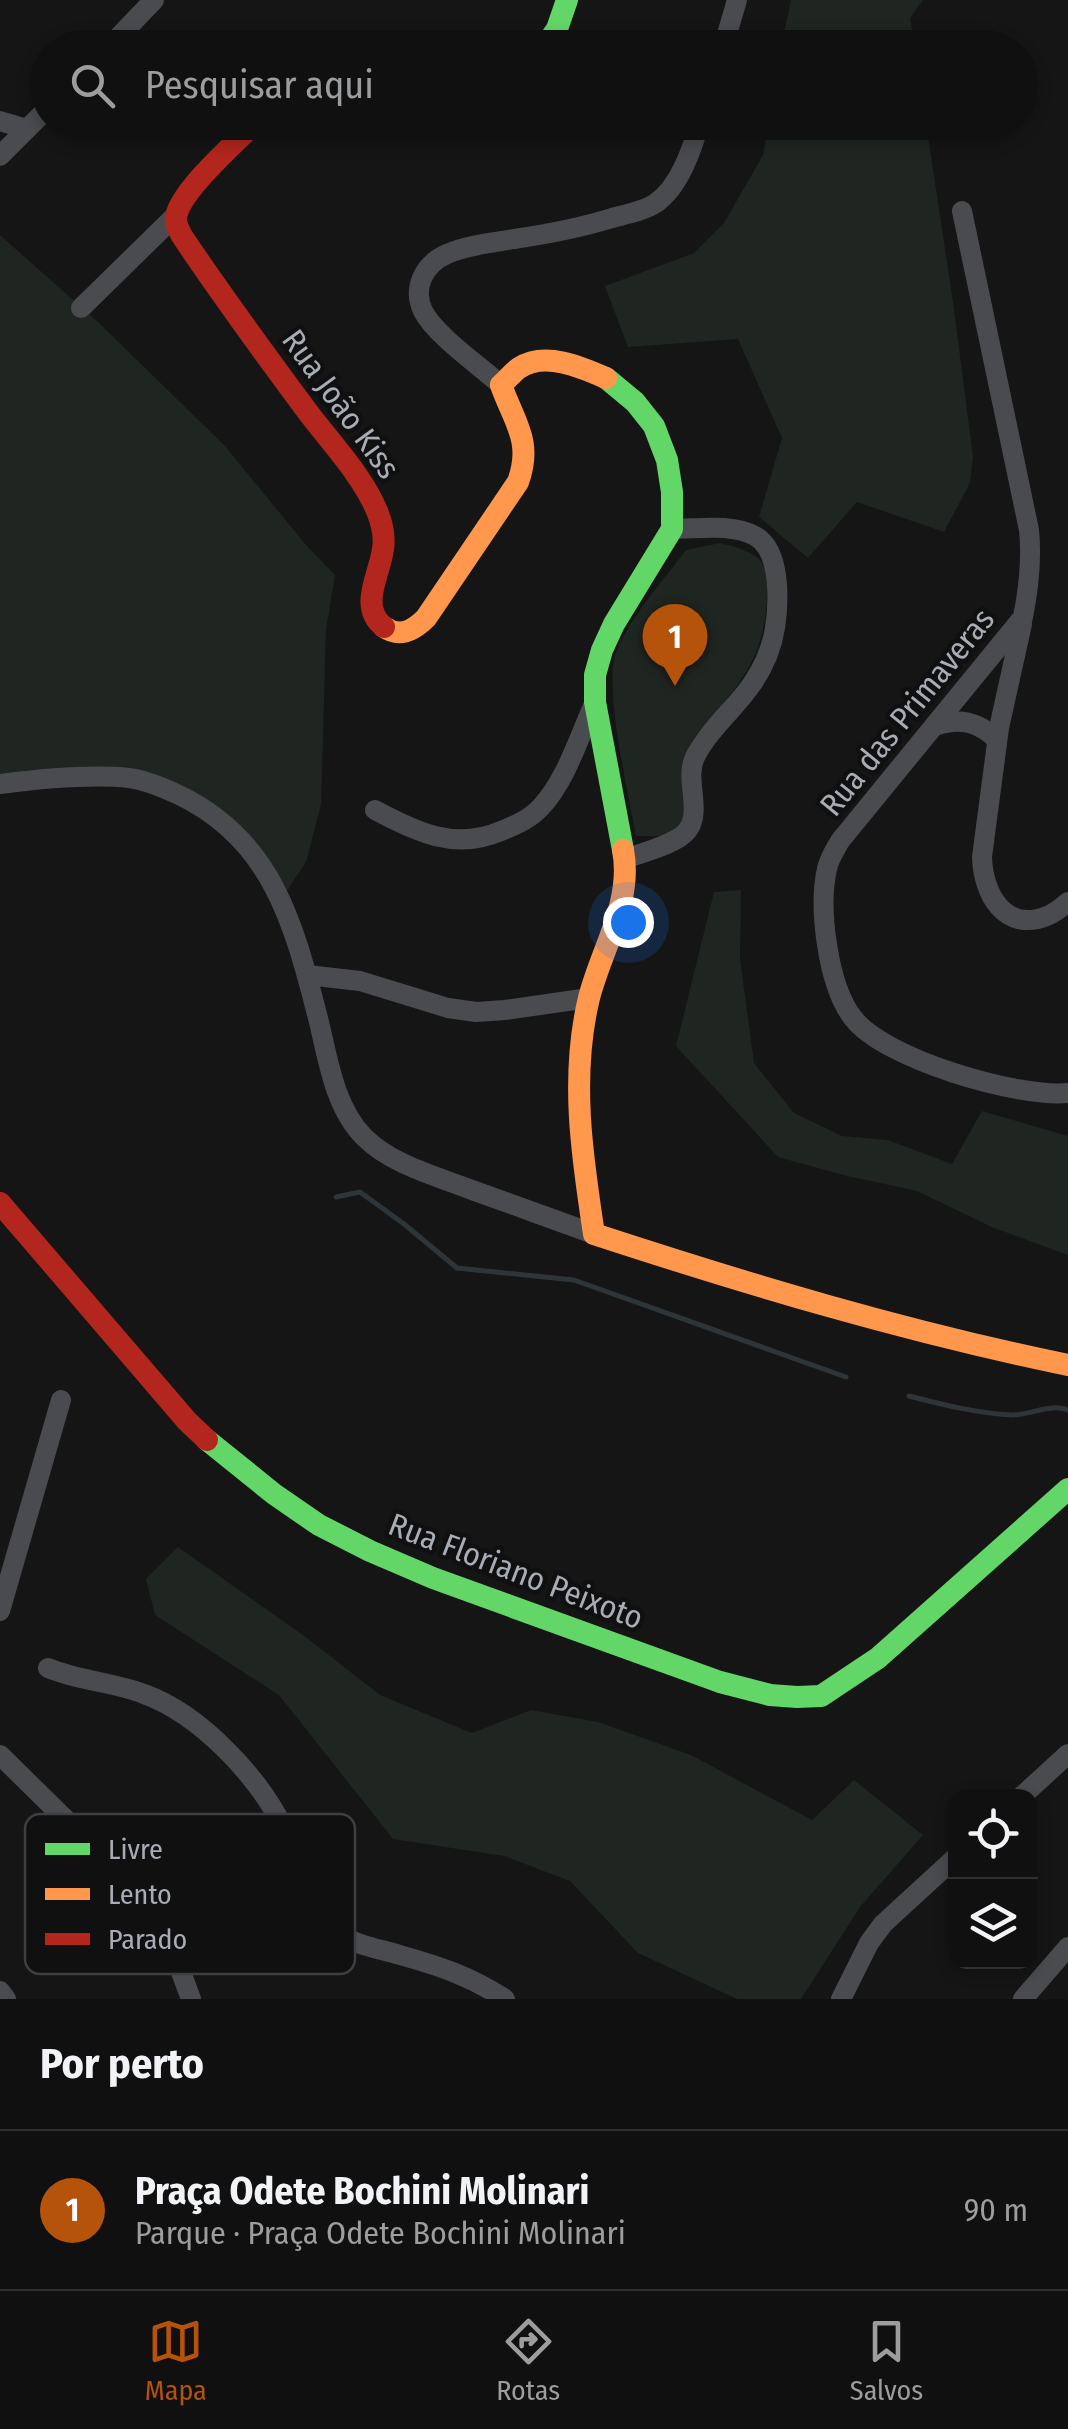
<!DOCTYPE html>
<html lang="pt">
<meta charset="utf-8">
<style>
:root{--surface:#101010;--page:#191919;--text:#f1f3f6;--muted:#9c9d9f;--line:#303030;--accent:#b45309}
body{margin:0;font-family:"Fira Sans Condensed",sans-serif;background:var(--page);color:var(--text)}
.controls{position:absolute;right:30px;bottom:30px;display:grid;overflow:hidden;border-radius:20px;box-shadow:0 5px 15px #0003}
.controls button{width:90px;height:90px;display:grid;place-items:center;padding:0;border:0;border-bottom:2px solid var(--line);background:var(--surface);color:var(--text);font:50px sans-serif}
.you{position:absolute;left:628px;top:922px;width:35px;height:35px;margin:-25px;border:8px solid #fff;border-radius:50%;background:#1a73e8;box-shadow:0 0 0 15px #1a73e833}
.badge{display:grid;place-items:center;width:65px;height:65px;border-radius:50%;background:var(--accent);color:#fff;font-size:32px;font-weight:700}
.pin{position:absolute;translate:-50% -82px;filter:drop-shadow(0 2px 5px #0008)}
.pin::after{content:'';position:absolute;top:52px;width:35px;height:30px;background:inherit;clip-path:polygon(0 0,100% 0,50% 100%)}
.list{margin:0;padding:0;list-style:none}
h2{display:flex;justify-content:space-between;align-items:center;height:130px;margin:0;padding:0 40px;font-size:42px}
h2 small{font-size:32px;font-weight:400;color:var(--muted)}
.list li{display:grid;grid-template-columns:65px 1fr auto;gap:30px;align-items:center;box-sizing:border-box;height:160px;padding:0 40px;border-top:2px solid var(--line)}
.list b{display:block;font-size:38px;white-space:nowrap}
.list p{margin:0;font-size:32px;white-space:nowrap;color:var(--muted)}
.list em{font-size:32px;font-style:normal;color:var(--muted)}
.icon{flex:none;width:55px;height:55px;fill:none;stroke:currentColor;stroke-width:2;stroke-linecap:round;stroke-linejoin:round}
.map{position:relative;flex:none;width:1068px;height:1999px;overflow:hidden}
.search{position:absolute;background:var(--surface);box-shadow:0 5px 15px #0003;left:30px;right:30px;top:30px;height:110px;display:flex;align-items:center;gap:25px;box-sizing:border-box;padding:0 35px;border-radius:55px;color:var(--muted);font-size:38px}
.sheet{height:290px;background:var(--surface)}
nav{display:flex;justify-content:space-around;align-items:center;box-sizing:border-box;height:140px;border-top:2px solid var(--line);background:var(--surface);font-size:28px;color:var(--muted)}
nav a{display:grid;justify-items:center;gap:5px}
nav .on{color:var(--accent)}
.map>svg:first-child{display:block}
.green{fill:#1f2520}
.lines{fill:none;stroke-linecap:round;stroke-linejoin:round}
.stream{stroke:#2d3539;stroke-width:5}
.street{stroke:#4a4b4e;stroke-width:20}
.fast{stroke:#63d668;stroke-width:22}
.slow{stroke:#ff974d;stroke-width:22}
.jam{stroke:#b3261e;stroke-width:22}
.labels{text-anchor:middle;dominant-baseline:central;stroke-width:9;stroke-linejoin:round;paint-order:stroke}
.street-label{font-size:32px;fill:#a8adb5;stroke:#101011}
.key{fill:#101011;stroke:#3e3f42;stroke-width:2.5}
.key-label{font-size:28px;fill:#a8adb5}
</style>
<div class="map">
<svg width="1068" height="1999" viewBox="0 0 1068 1999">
<rect width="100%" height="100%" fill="#151516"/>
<g class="green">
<path d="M791 0H923L910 18 915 47H781Z"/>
<path d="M769 123H926L953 302 973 456 970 483 944 532 857 502 808 558 759 517 782 438 738 339 628 347 605 286 694 253 724 223 763 155Z"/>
<path d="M0 235 99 323 225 446 306 545 335 575 326 630 321 804 306 862 282 898 251 850 162 787 0 784Z"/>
<path d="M720 543C759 553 769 557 767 600 764 648 748 675 717 711 707 722 694 734 689 748 676 778 699 809 672 836H636C629 797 603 685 616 652 630 617 663 581 686 550Z"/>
<path d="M741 890 740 959 754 1063 794 1113 842 1136 888 1140 952 1164 982 1111 1068 1136V1255L994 1228 917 1191 843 1175 778 1157 676 1046 714 892Z"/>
<path d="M178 1547 307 1638 380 1695 472 1733 531 1710 598 1722 691 1755 812 1820 854 1780 923 1835 860 1907 801 1999H737L638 1953 570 1881 504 1856 393 1839 279 1695 155 1615 146 1579Z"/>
</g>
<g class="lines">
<g class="stream">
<path d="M336 1197 360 1192 404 1224 457 1268 574 1280 846 1377"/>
<path d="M909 1396C944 1405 976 1413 1012 1415 1031 1415 1051 1403 1068 1410"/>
</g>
<g class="street">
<path d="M108 48 154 0"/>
<path d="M723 48 737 0"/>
<path d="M0 121 27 129"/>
<path d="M0 156 48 108"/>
<path d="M962 211 1029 530C1032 560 1029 587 1023 617L840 841C835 850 829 859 827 869 818 908 828 986 853 1018 884 1059 1018 1098 1068 1093"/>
<path d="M81 308 176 215"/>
<path d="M501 385C480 366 435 335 423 311 412 288 424 264 447 254 467 245 492 243 514 239 548 234 580 228 612 218 627 214 644 211 656 203 680 186 692 149 700 122"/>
<path d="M1022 624 999 728 982 857C983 894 1005 933 1047 916 1055 913 1062 907 1068 902"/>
<path d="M935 726C959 717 979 722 997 740"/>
<path d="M0 784C39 779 90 774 129 778 146 780 164 788 179 795 273 840 294 925 318 1018 328 1058 334 1107 364 1137 392 1165 436 1176 472 1190 513 1205 553 1219 594 1234"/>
<path d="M375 810C416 832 455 851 501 831 516 825 530 819 541 807 567 779 579 736 595 702"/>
<path d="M625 859C641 853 677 844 687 831 703 811 684 779 695 757 709 729 735 709 752 684 763 668 772 647 775 628 779 602 781 550 755 536 731 523 698 529 672 529"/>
<path d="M307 975 360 981 448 1008 476 1012 505 1010 589 998"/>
<path d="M0 1611 61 1400"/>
<path d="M48 1668C79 1681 113 1682 144 1694 200 1714 259 1777 284 1829 302 1864 308 1912 342 1935 358 1946 381 1949 400 1955 439 1966 470 1976 505 1999"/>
<path d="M0 1755 114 1867 146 1905 171 1945 191 1999"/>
<path d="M1022 1796 1068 1754"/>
<path d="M0 1991 6 1999"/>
<path d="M841 1999 869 1943 883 1924 956 1857"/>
<path d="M1023 1999 1068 1947"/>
</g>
<g class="fast">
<path d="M544 48 557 29 567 0"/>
<path d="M606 378 635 402 654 426 667 460 672 492V529L614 624 602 650 595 675V702L623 850"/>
<path d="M207 1440 274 1494 319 1525 370 1551 433 1578 720 1682 770 1695 797 1697 821 1696 878 1658 1068 1489"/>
</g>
<g class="slow">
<path d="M384 627C400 638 413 631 426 618L518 482C533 441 514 422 501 385 507 380 513 372 519 368 545 351 581 367 606 378"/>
<path d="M623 850C633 902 601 950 589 998 570 1076 582 1156 594 1234 750 1285 907 1332 1068 1365"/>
</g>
<g class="jam">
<path d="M256 122C236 142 185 187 177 213 174 222 178 228 182 236 222 296 264 353 307 411 331 443 362 475 377 511 382 523 385 536 383 549 380 574 358 607 384 627"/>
<path d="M0 1203 187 1421 207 1440"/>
</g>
</g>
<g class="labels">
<g class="street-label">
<text transform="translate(341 404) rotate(54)">Rua João Kiss</text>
<text transform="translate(907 712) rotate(-51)">Rua das Primaveras</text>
<text transform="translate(516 1571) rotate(21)">Rua Floriano Peixoto</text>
</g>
</g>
<rect x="25" y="1814" width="330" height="160" rx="15" class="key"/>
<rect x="45" y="1843" width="45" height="12" fill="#63d668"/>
<rect x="45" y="1888" width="45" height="12" fill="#ff974d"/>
<rect x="45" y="1933" width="45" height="12" fill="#b3261e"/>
<g class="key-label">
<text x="108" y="1859">Livre</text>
<text x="108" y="1904">Lento</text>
<text x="108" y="1949">Parado</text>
</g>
</svg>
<div class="controls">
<button><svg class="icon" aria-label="locate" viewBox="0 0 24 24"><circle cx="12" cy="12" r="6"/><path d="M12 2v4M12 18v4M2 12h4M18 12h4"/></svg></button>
<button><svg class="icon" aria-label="layers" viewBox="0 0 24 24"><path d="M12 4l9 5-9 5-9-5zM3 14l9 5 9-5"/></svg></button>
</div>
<div class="you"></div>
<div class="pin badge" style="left:675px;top:686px">1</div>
<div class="search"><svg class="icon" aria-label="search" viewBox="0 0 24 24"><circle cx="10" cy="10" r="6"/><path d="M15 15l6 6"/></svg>Pesquisar aqui</div>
</div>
<section class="sheet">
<h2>Por perto<small></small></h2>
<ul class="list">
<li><span class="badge">1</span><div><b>Praça Odete Bochini Molinari</b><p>Parque · Praça Odete Bochini Molinari</p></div><em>90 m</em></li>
</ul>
</section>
<nav>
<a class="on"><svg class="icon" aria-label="map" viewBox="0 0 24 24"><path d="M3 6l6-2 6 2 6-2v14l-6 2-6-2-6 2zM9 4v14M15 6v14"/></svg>Mapa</a>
<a><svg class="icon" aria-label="directions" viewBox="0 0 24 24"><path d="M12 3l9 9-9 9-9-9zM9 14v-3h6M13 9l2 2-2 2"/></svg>Rotas</a>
<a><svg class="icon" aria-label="saved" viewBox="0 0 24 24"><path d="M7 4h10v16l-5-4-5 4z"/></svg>Salvos</a>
</nav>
